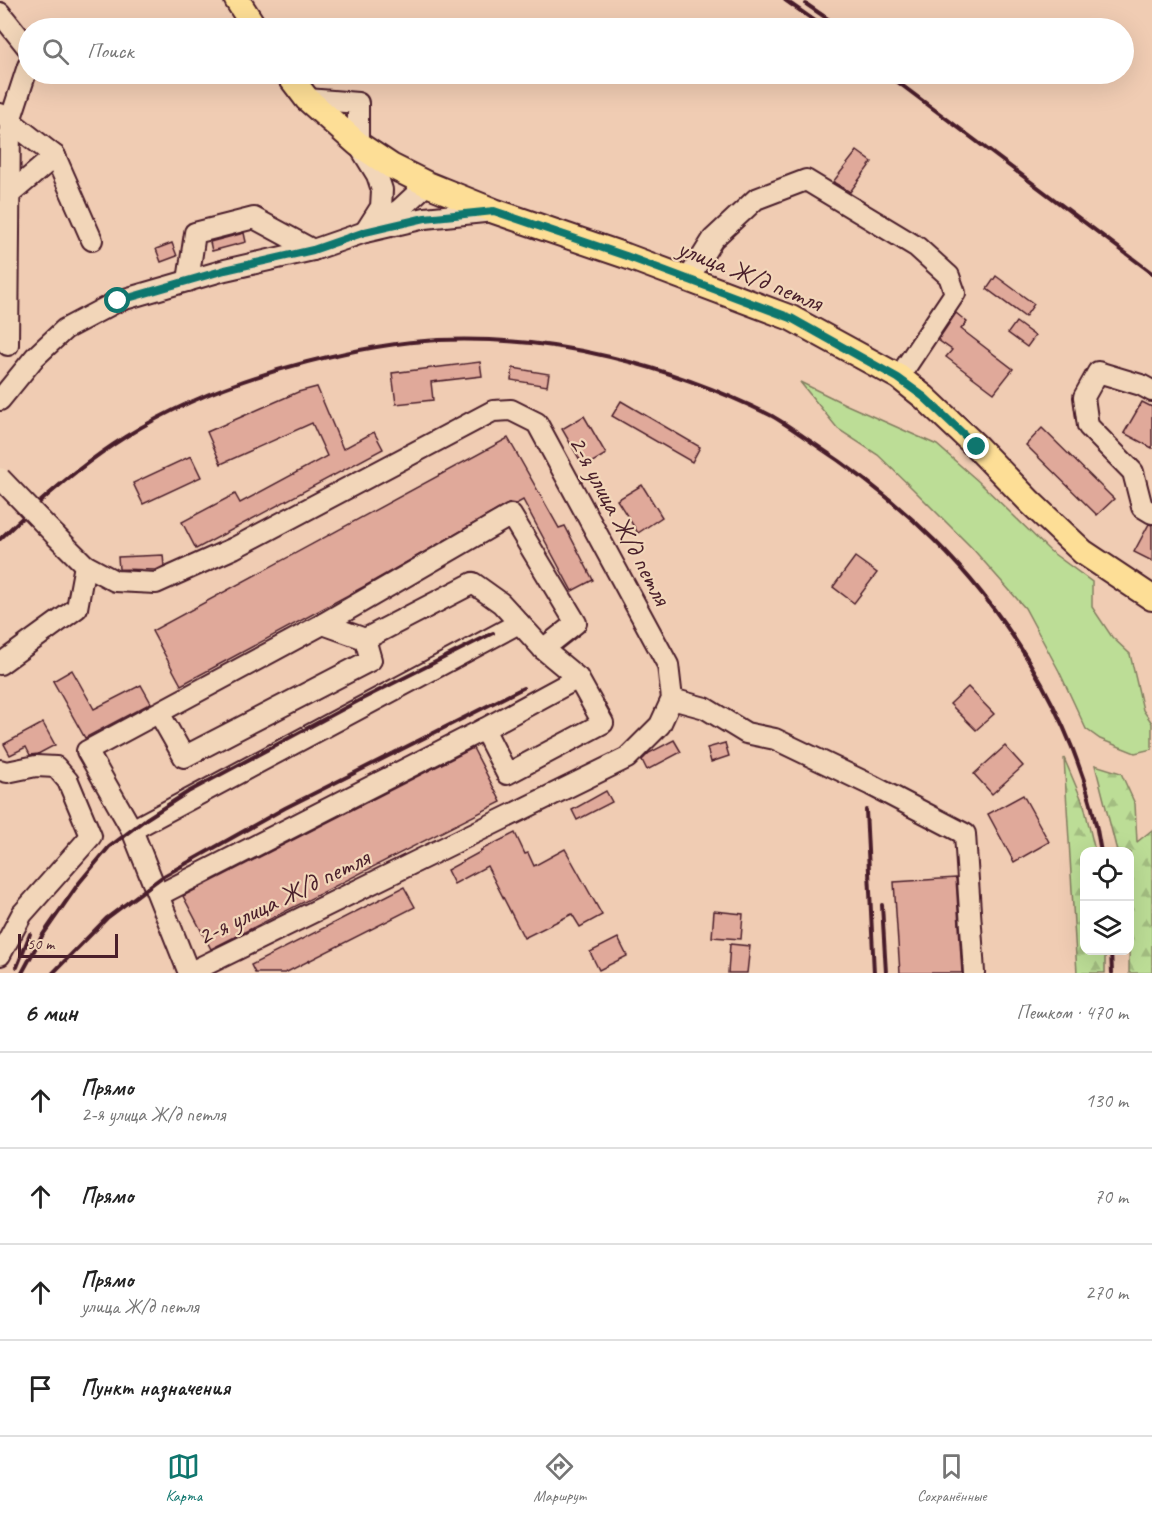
<!DOCTYPE html>
<html lang="ru">
<meta charset="utf-8">
<style>
:root{--surface:#fff;--page:#f2f2f2;--text:#222;--muted:#767676;--line:#e0e0e0;--accent:#0f766e}
body{margin:0;font-family:Caveat,sans-serif;background:var(--page);color:var(--text)}
.controls{position:absolute;right:18px;bottom:18px;display:grid;overflow:hidden;border-radius:12px;box-shadow:0 6px 24px #0002}
.controls button{width:54px;height:54px;display:grid;place-items:center;padding:0;border:0;border-bottom:2px solid var(--line);background:var(--surface);color:var(--text);font:30px sans-serif}
.scale{position:absolute;left:18px;bottom:15px;width:100px;box-sizing:border-box;padding-left:6px;border:3px solid #4a1f2b;border-top:0;font-size:16px;line-height:21px;white-space:nowrap;color:#4a1f2b;-webkit-text-stroke:4px #f2d6b9;paint-order:stroke}
.stop{position:absolute;width:18px;height:18px;margin:-14px;border:4px solid #0f766e;border-radius:50%;background:#fff}
.stop.end{background:#0f766e;border-color:#fff;box-shadow:0 2px 6px #0008}
.list{margin:0;padding:0;list-style:none}
h2{display:flex;justify-content:space-between;align-items:center;height:78px;margin:0;padding:0 24px;font-size:26px}
h2 small{font-size:20px;font-weight:400;color:var(--muted)}
.list li{display:grid;grid-template-columns:39px 1fr auto;gap:18px;align-items:center;box-sizing:border-box;height:96px;padding:0 24px;border-top:2px solid var(--line)}
.list b{display:block;font-size:22px;white-space:nowrap}
.list p{margin:0;font-size:20px;white-space:nowrap;color:var(--muted)}
.list em{font-size:20px;font-style:normal;color:var(--muted)}
.icon{flex:none;width:33px;height:33px;fill:none;stroke:currentColor;stroke-width:2;stroke-linecap:round;stroke-linejoin:round}
.map{position:relative;flex:none;width:1152px;height:973px;overflow:hidden}
.search{position:absolute;background:var(--surface);box-shadow:0 6px 24px #0002;left:18px;right:18px;top:18px;height:66px;display:flex;align-items:center;gap:15px;box-sizing:border-box;padding:0 21px;border-radius:33px;color:var(--muted);font-size:22px}
.sheet{height:462px;background:var(--surface)}
nav{display:flex;justify-content:space-around;align-items:center;box-sizing:border-box;height:84px;border-top:2px solid var(--line);background:var(--surface);font-size:16px;color:var(--muted)}
nav a{display:grid;justify-items:center;gap:3px}
nav .on{color:var(--accent)}
.map>svg:first-child{display:block}
.green{fill:#bcdd96;stroke:#837e60;stroke-width:1.5}
.forest{fill:url(#forest-firs);stroke:#837e60;stroke-width:1.5}
.building{fill:#e0a99a;stroke:#4a1f2b;stroke-width:1.5}
.lines{fill:none;stroke-linecap:round;stroke-linejoin:round}
.minor-casing{stroke:#4a1f2b;stroke-width:24}
.major-casing{stroke:#4a1f2b;stroke-width:28}
.minor{stroke:#f2d6b9;stroke-width:20}
.major{stroke:#fdde96;stroke-width:24}
.rail{stroke:#4a1f2b;stroke-width:4}
.minor-bridge-casing{stroke:#4a1f2b;stroke-width:24;stroke-linecap:butt}
.minor-bridge{stroke:#f2d6b9;stroke-width:20}
.route{stroke:#0f766e;stroke-width:8}
.labels{text-anchor:middle;dominant-baseline:central;stroke-width:4.5;stroke-linejoin:round;paint-order:stroke}
.street-label{font-size:26px;fill:#4a1f2b;stroke:#f2d6b9}
</style>
<div class="map">
<svg width="1152" height="973" viewBox="0 0 1152 973">
<defs>
<pattern id="forest-firs" width="22" height="20" patternUnits="userSpaceOnUse" patternTransform="scale(1.5)"><rect width="22" height="20" fill="#bcdd96"/><path d="M5 1l3.5 6h-7zM16 11l3.5 6h-7z" fill="#a3bd81"/></pattern>
</defs>
<rect width="100%" height="100%" fill="#f0ccb3"/>
<filter id="ink" filterUnits="userSpaceOnUse"><feTurbulence type="fractalNoise" baseFrequency=".0167" numOctaves="2"/><feDisplacementMap in="SourceGraphic" scale="12" xChannelSelector="R" yChannelSelector="G"/><feConvolveMatrix kernelMatrix="1 2 1 2 8 2 1 2 1" color-interpolation-filters="sRGB"/></filter>
<g filter="url(#ink)">
<path class="green" d="M800 382 847 405 937 445 978 481 1050 551 1092 582V607L1112 637 1130 654 1143 710 1152 723V749L1135 753 1100 739 1086 729 1059 671 1025 608 972 548 912 488 878 455 838 429Z"/>
<g class="forest">
<path d="M1064 758 1084 805 1095 851 1084 852V950L1105 951V973H1077Z"/>
<path d="M1095 765 1121 773 1135 804 1137 842 1152 830V973H1129L1130 852 1117 851Z"/>
</g>
<g class="building">
<path d="M857 151 872 162 850 192 833 182Z"/>
<path d="M244 233 246 242 212 251 210 242Z"/>
<path d="M172 243 177 256 161 262 156 249Z"/>
<path d="M996 276 1034 304 1025 317 987 289Z"/>
<path d="M956 313 967 322 961 329 1013 369 994 393 946 357 952 350 938 340Z"/>
<path d="M1016 322 1035 336 1027 347 1008 333Z"/>
<path d="M480 362 482 376 431 382 433 400 396 404 392 373Z"/>
<path d="M513 368 549 374 547 386 511 380Z"/>
<path d="M317 387 343 449 374 432 383 449 196 549 182 522 235 494 240 503 327 456 312 423 221 464 207 432 298 392Z"/>
<path d="M621 401 700 447 692 462 612 416Z"/>
<path d="M1142 402 1152 407V448L1124 433Z"/>
<path d="M584 416 606 454 584 467 562 429Z"/>
<path d="M1042 428 1114 499 1097 515 1026 445Z"/>
<path d="M508 438 559 528 565 526 593 580 572 591 523 500 516 504 510 503 365 586 181 685 152 631Z"/>
<path d="M191 456 201 477 143 504 133 483Z"/>
<path d="M642 485 662 517 638 533 617 500Z"/>
<path d="M1149 524 1152 525V561L1134 552Z"/>
<path d="M163 555 164 566 156 570 119 569 118 557Z"/>
<path d="M855 557 877 573 854 603 833 587Z"/>
<path d="M72 670 94 709 141 685 151 703 85 738 53 681Z"/>
<path d="M968 687 994 714 976 730 950 704Z"/>
<path d="M43 723 55 745 38 754 30 755 26 747 10 755 4 744Z"/>
<path d="M674 740 681 752 647 770 642 760 649 753Z"/>
<path d="M725 743 729 756 711 762 707 748Z"/>
<path d="M1005 746 1023 766 992 794 974 774Z"/>
<path d="M473 748 501 802 211 949 183 896Z"/>
<path d="M606 791 612 802 577 820 572 810Z"/>
<path d="M1023 795 1049 842 1014 862 988 814Z"/>
<path d="M515 833 525 854 528 853 534 866 565 849 602 915 580 927 572 914 524 938 487 866 454 884 447 870 482 851 481 850Z"/>
<path d="M956 878 962 973H900L894 882Z"/>
<path d="M404 887 415 907 285 973H255L251 965Z"/>
<path d="M714 911 743 914 741 939 712 937Z"/>
<path d="M618 938 627 956 599 970 590 952Z"/>
<path d="M730 944 750 946 747 973H728Z"/>
</g>
<g class="lines">
<defs>
<g id="minor">
<path d="M0 13 28 48"/>
<path d="M28 66 10 121 55 156 92 240"/>
<path d="M307 99 358 103V144L377 175 382 190 381 207 365 232 425 218 494 211"/>
<path d="M0 114 10 121 8 345"/>
<path d="M10 194 55 156"/>
<path d="M688 279 713 239 756 199 806 180 917 247 949 276 955 293 899 377"/>
<path d="M188 281 195 233 254 218 313 250"/>
<path d="M1152 391 1141 385 1098 372 1084 397 1088 426 1133 472 1142 507 1152 513"/>
<path d="M0 400 35 357 65 329 118 301 225 270 313 250 365 232 399 210 427 184"/>
<path d="M56 536 85 565 115 581 156 583 234 548 493 411 511 410 537 423 668 665 672 699 660 725 627 758 189 973"/>
<path d="M323 624 365 639 473 583 501 603 543 649 578 678 603 723 507 774 484 729"/>
<path d="M0 664 77 608 85 565"/>
<path d="M672 699 705 708 746 733 775 739 871 785 965 834 974 973"/>
<path d="M159 713 184 757 371 660 365 639"/>
<path d="M0 770 7 772 36 766 56 767 68 781 91 836 22 914 0 955"/>
<path d="M132 830 519 623"/>
<path d="M159 895 484 729 578 678"/>
<path d="M189 973 132 830 87 751 323 624 511 515 576 623 543 649"/>
</g>
<g id="major">
<path d="M237 0 255 28"/>
<path d="M288 74 307 99 358 144 391 166 427 184 494 211 626 256 791 318 899 377 924 397 977 447 1030 502 1083 552 1152 598"/>
</g>
</defs>
<use href="#minor" class="minor-casing"/>
<use href="#major" class="major-casing"/>
<use href="#minor" class="minor"/>
<use href="#major" class="major"/>
<g class="rail">
<path d="M785 0 825 28"/>
<path d="M806 4 841 28"/>
<path d="M887 74 1152 273"/>
<path d="M0 539C39 501 79 466 125 437 181 402 244 378 307 362 350 351 395 342 439 340 554 335 669 365 772 416 786 424 800 434 813 443 857 472 897 503 934 540 1015 620 1084 738 1101 852"/>
<path d="M866 810 874 973"/>
<path d="M882 905 886 973"/>
<path d="M1111 950 1112 973"/>
<path d="M17 967 30 934"/>
<path d="M22 973 42 936 79 883 109 847 146 819 188 792 360 700 493 633"/>
<path d="M53 973 107 918 162 877 285 808 523 688"/>
</g>
<defs>
<path id="minor-bridge" d="M0 478 56 536"/>
</defs>
<use href="#minor-bridge" class="minor-bridge-casing"/>
<use href="#minor-bridge" class="minor-bridge"/>
</g>
</g>
<g class="lines" filter="url(#ink)">
<path class="route" d="M118 301 225 270 313 250 365 232 425 218 494 211 626 256 791 318 898 378 924 397 977 447"/>
</g>
<g class="labels">
<g class="street-label">
<text transform="translate(750 275) rotate(22)">улица Ж/д петля</text>
<text transform="translate(620 520) rotate(62)">2-я улица Ж/д петля</text>
<text transform="translate(283 897) rotate(-26)">2-я улица Ж/д петля</text>
</g>
</g>
</svg>
<div class="controls">
<button><svg class="icon" aria-label="locate" viewBox="0 0 24 24"><circle cx="12" cy="12" r="6"/><path d="M12 2v4M12 18v4M2 12h4M18 12h4"/></svg></button>
<button><svg class="icon" aria-label="layers" viewBox="0 0 24 24"><path d="M12 4l9 5-9 5-9-5zM3 14l9 5 9-5"/></svg></button>
</div>
<div class="scale">50 m</div>
<div class="stop" style="left:118px;top:301px"></div>
<div class="stop end" style="left:977px;top:447px"></div>
<div class="search"><svg class="icon" aria-label="search" viewBox="0 0 24 24"><circle cx="10" cy="10" r="6"/><path d="M15 15l6 6"/></svg>Поиск</div>
</div>
<section class="sheet">
<h2>6 мин<small>Пешком · 470 m</small></h2>
<ul class="list">
<li><svg class="icon" aria-label="ahead" viewBox="0 0 24 24"><path d="M12 20V5M6 11l6-6 6 6"/></svg><div><b>Прямо</b><p>2-я улица Ж/д петля</p></div><em>130 m</em></li>
<li><svg class="icon" aria-label="ahead" viewBox="0 0 24 24"><path d="M12 20V5M6 11l6-6 6 6"/></svg><div><b>Прямо</b></div><em>70 m</em></li>
<li><svg class="icon" aria-label="ahead" viewBox="0 0 24 24"><path d="M12 20V5M6 11l6-6 6 6"/></svg><div><b>Прямо</b><p>улица Ж/д петля</p></div><em>270 m</em></li>
<li><svg class="icon" aria-label="arrive" viewBox="0 0 24 24"><path d="M6 21V4h12l-3 4 3 4H6"/></svg><div><b>Пункт назначения</b></div></li>
</ul>
</section>
<nav>
<a class="on"><svg class="icon" aria-label="map" viewBox="0 0 24 24"><path d="M3 6l6-2 6 2 6-2v14l-6 2-6-2-6 2zM9 4v14M15 6v14"/></svg>Карта</a>
<a><svg class="icon" aria-label="directions" viewBox="0 0 24 24"><path d="M12 3l9 9-9 9-9-9zM9 14v-3h6M13 9l2 2-2 2"/></svg>Маршрут</a>
<a><svg class="icon" aria-label="saved" viewBox="0 0 24 24"><path d="M7 4h10v16l-5-4-5 4z"/></svg>Сохранённые</a>
</nav>
